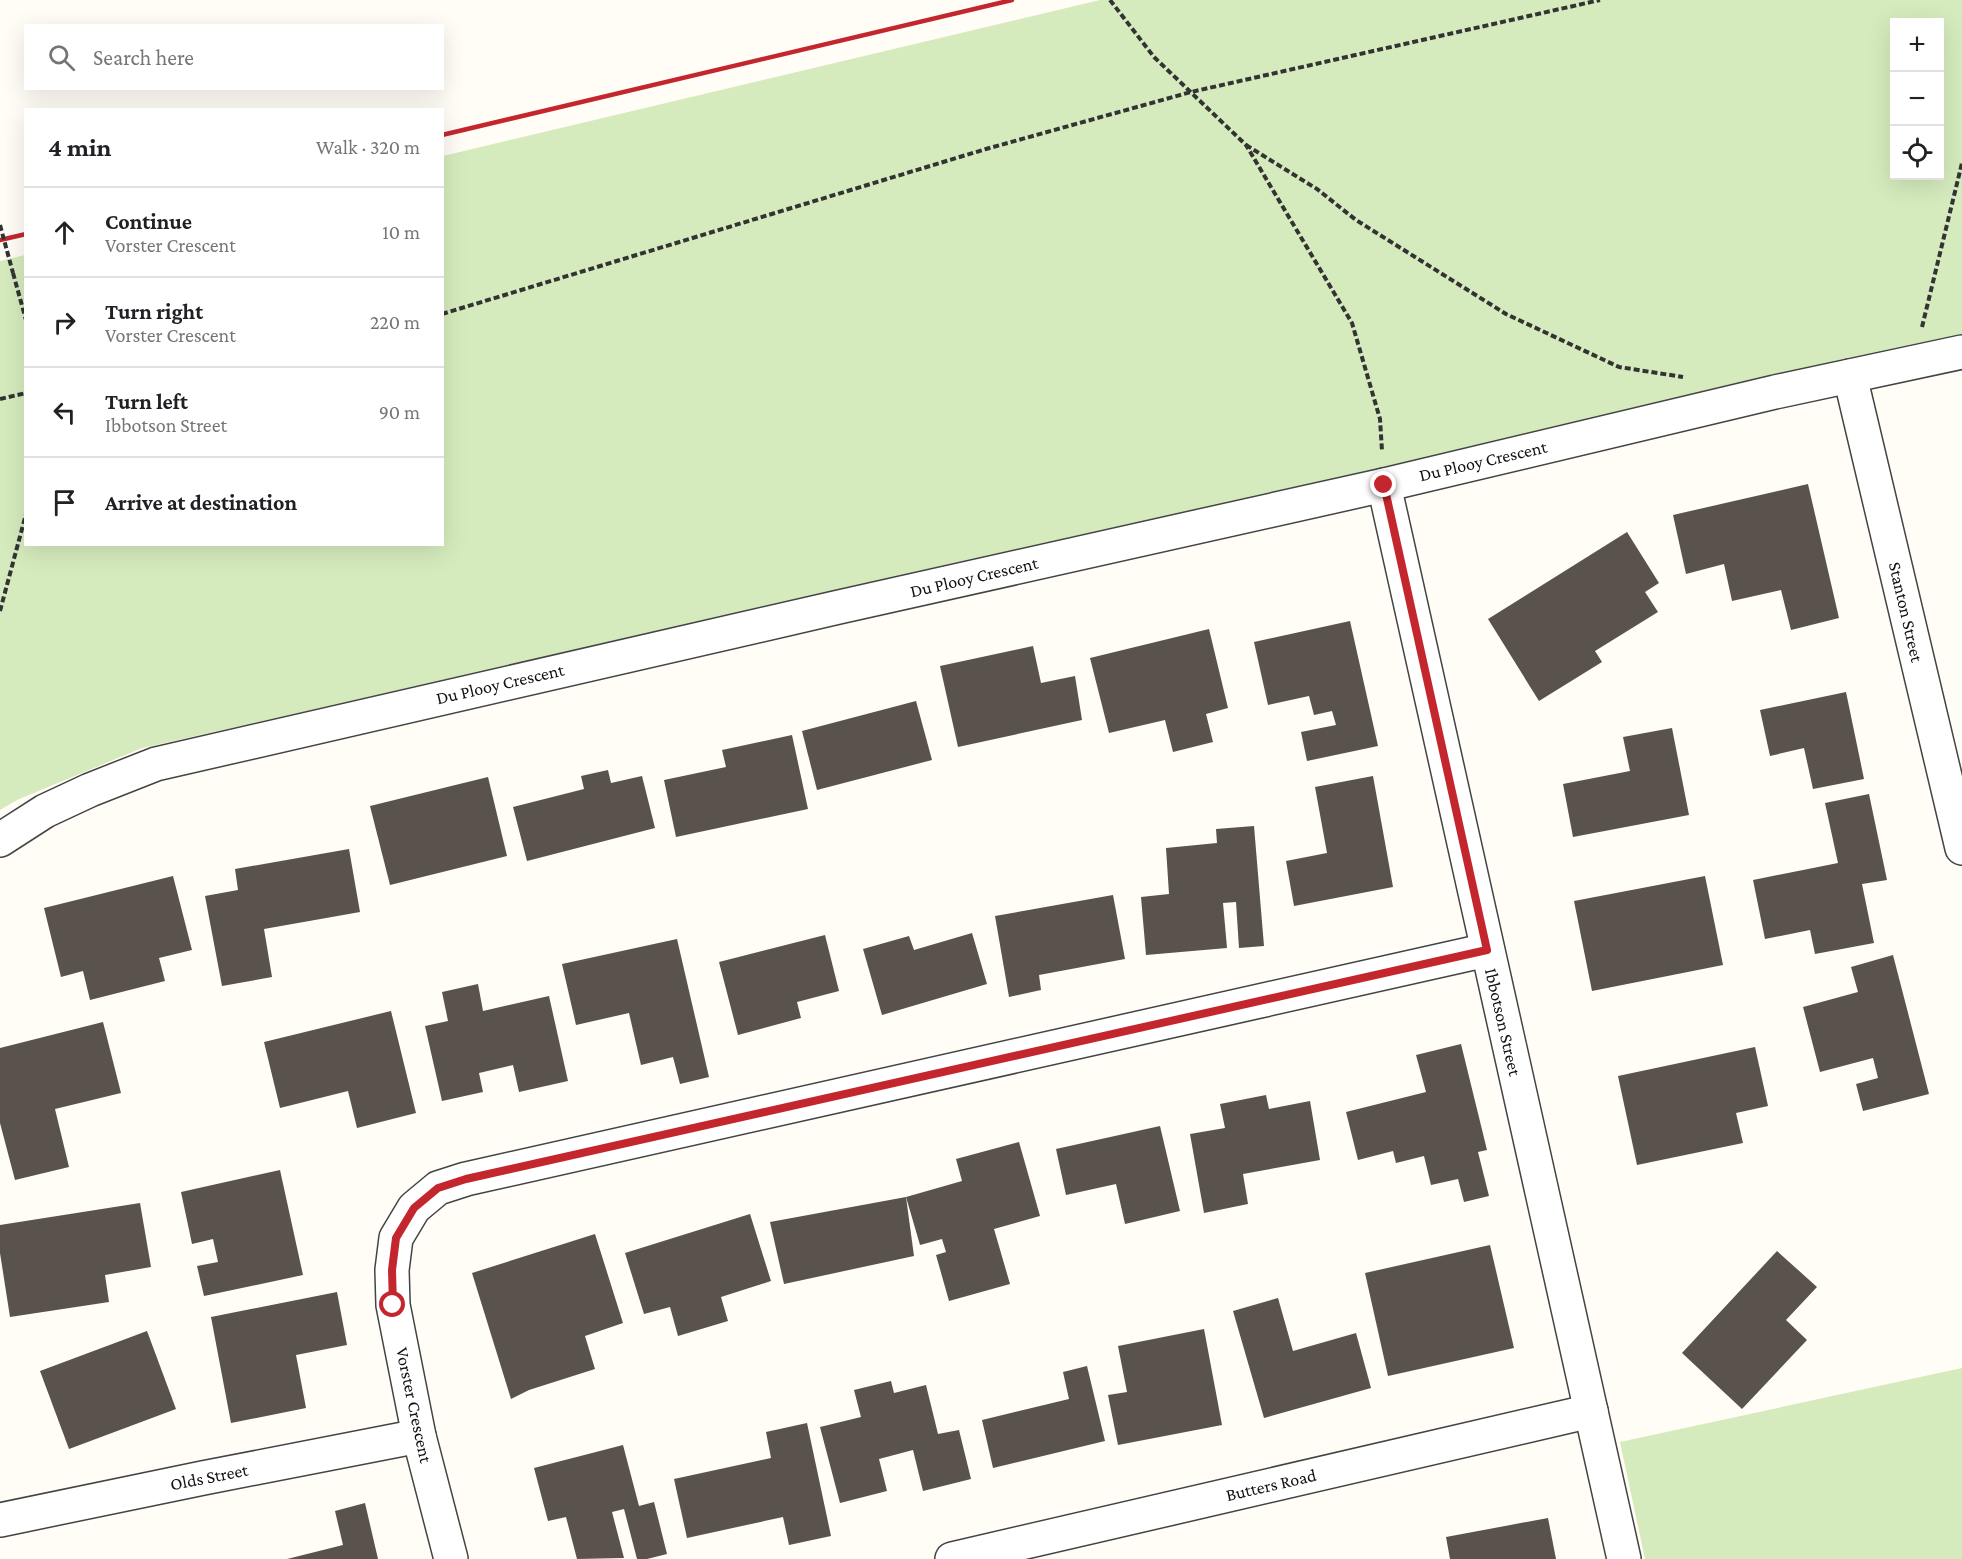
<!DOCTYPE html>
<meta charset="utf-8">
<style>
:root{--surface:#fff;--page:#f2f2f2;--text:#202124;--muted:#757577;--line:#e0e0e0}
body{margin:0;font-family:"Crimson Pro",serif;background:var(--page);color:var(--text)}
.controls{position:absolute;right:18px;top:18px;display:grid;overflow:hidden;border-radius:0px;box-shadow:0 6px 24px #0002}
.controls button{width:54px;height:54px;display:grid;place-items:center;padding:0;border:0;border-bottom:2px solid var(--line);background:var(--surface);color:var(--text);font:30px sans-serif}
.stop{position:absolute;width:18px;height:18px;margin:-14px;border:4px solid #c4262e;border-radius:50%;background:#fff}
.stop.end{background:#c4262e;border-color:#fff;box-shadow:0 2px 6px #0008}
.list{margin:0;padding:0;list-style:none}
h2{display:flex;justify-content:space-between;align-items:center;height:78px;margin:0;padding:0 24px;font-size:26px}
h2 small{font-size:20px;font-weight:400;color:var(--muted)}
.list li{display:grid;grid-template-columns:39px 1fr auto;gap:18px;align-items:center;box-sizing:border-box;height:90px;padding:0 24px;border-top:2px solid var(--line)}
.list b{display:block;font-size:22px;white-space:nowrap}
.list p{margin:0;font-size:20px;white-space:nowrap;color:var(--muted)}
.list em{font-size:20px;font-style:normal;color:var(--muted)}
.icon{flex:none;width:33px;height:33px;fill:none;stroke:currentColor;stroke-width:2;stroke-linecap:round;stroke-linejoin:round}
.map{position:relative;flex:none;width:1962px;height:1559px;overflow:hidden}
.search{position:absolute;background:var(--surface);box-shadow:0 6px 24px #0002;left:24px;top:24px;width:420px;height:66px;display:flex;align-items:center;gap:15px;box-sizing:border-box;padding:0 21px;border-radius:0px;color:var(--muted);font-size:22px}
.panel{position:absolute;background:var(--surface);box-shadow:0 6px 24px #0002;left:24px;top:108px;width:420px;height:438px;border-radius:0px}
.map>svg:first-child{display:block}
.green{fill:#d5ebbd;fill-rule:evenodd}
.building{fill:#5a524d}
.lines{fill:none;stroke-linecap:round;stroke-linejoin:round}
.street-casing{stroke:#444;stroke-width:36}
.path{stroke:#333;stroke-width:4;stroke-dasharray:6 3;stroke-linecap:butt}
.street{stroke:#fff;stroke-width:33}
.rail{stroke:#c4262e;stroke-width:4.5}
.path-bridge{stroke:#333;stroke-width:4;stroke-dasharray:6 3;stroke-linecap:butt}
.route{stroke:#c4262e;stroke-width:8}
.labels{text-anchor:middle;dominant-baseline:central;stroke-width:6;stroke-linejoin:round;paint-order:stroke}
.street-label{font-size:18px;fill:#111;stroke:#fff}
</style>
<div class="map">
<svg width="1962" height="1559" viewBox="0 0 1962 1559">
<rect width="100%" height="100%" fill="#fffdf5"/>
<g class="green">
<path d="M1100 0H1962V340L142 748 17 800 0 810V261L25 255 26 544H442L443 156ZM1894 22H1940V176H1894Z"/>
<path d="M1962 1368V1559H1645L1620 1442Z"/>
</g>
<g class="building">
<path d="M1808 484 1839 618 1791 630 1781 590 1732 601 1724 564 1686 574 1673 515Z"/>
<path d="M1627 532 1659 583 1645 592 1658 612 1595 651 1602 662 1539 701 1488 619Z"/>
<path d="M1350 621 1378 746 1307 761 1301 732 1336 725 1332 711 1314 715 1309 696 1268 705 1254 642Z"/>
<path d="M1209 629 1228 708 1206 714 1213 742 1173 752 1165 720 1109 733 1090 658Z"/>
<path d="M1033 646 1041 683 1075 676 1082 720 958 747 940 666Z"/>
<path d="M1846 692 1864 779 1813 789 1804 748 1770 756 1760 710Z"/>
<path d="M916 701 932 760 817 790 802 731Z"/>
<path d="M1672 728 1689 815 1573 837 1563 784 1630 771 1623 737Z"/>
<path d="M792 735 808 809 676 837 664 780 726 767 722 750Z"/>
<path d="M608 770 611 783 642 776 655 828 527 861 513 807 584 789 581 776Z"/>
<path d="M1373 776 1393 887 1294 906 1286 861 1327 853 1315 787Z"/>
<path d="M488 777 507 856 390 885 370 806Z"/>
<path d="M1869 794 1887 880 1862 884 1874 943 1815 954 1810 930 1765 939 1753 880 1838 863 1825 803Z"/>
<path d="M1254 826 1264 946 1239 948 1236 902 1223 903 1227 948 1146 955 1141 897 1169 894 1166 848 1217 843 1216 829Z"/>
<path d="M349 849 360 912 264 929 272 977 222 986 205 896 238 890 235 869Z"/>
<path d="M173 876 192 950 159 958 165 981 90 1000 83 971 61 977 44 908Z"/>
<path d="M1705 876 1723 965 1592 991 1574 901Z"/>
<path d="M1113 895 1125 959 1039 975 1041 990 1009 997 995 916Z"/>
<path d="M972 933 987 984 882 1015 863 949 909 936 914 950Z"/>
<path d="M825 935 839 991 797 1002 801 1018 738 1035 719 962Z"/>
<path d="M677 939 709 1077 680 1084 673 1057 641 1065 629 1013 576 1025 562 964Z"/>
<path d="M1893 955 1929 1094 1863 1111 1856 1084 1878 1078 1873 1058 1820 1072 1803 1007 1858 992 1851 967Z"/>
<path d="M478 984 483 1011 549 996 568 1081 519 1092 513 1065 479 1073 483 1092 442 1101 425 1026 448 1021 442 992Z"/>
<path d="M391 1011 416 1113 357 1128 348 1091 280 1108 264 1042Z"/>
<path d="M103 1022 121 1093 55 1109 69 1167 15 1180 0 1123V1048Z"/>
<path d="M1461 1044 1487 1150 1478 1152 1489 1196 1464 1202 1458 1179 1431 1185 1424 1156 1396 1163 1393 1151 1358 1160 1346 1112 1426 1092 1416 1055Z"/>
<path d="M1755 1047 1768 1106 1736 1113 1743 1143 1637 1165 1618 1076Z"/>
<path d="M1266 1095 1269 1109 1310 1101 1320 1160 1243 1174 1248 1204 1204 1213 1190 1134 1225 1128 1220 1104Z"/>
<path d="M1160 1126 1180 1211 1125 1224 1116 1184 1066 1195 1056 1149Z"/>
<path d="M1019 1142 1040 1216 994 1229 1010 1284 949 1301 936 1255 946 1252 942 1239 920 1245 906 1197 962 1181 956 1159Z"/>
<path d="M280 1170 303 1275 204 1296 197 1266 218 1262 213 1239 192 1244 181 1192Z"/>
<path d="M906 1197 914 1256 784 1284 770 1222Z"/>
<path d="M140 1203 151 1267 105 1275 109 1302 10 1317 0 1253V1225Z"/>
<path d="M750 1214 771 1281 721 1297 728 1321 678 1336 670 1307 644 1314 625 1253Z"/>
<path d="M595 1234 623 1323 585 1336 595 1369 529 1390 511 1399 472 1273Z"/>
<path d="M1490 1245 1514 1348 1388 1376 1365 1273Z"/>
<path d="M1777 1251 1817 1287 1786 1320 1807 1340 1742 1409 1682 1353Z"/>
<path d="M337 1292 347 1345 296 1355 306 1408 231 1423 211 1317Z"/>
<path d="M1278 1298 1293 1351 1356 1333 1371 1388 1264 1418 1233 1311Z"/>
<path d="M1204 1329 1222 1425 1118 1445 1108 1395 1127 1392 1118 1346Z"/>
<path d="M147 1331 176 1409 69 1449 40 1371Z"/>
<path d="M1087 1366 1105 1441 993 1468 982 1420 1069 1399 1063 1372Z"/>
<path d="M891 1381 894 1393 926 1385 938 1434 959 1430 971 1479 923 1491 913 1450 879 1459 887 1491 840 1503 820 1427 861 1417 854 1390Z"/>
<path d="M807 1423 831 1536 789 1545 783 1517 687 1538 674 1479 771 1458 766 1432Z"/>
<path d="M623 1445 639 1506 654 1502 667 1554 647 1559H637L624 1509 612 1512 624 1558 577 1559 566 1517 548 1521 534 1468Z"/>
<path d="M365 1503 378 1559H287L343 1545 335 1511Z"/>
<path d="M1548 1518 1556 1559H1450L1446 1537Z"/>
</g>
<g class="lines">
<defs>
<g id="street">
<path d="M1850 376 1962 848"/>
<path d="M1384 485 1624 1559"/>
<path d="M0 840 45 811 90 790 156 764 839 607 1384 485 1775 392 1962 352"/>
<path d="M0 1520 203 1478 419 1436"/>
<path d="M451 1559 419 1436 393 1305 392 1270 396 1238 414 1208 438 1188 466 1179 1487 950"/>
<path d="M952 1559 1591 1411"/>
</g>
</defs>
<use href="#street" class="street-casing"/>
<g class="path">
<path d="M1110 0 1154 57 1246 145 1352 323 1380 419 1382 451"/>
<path d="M1246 145 1317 189 1356 220 1506 314 1619 367 1683 377"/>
<path d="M13 273 26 320"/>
<path d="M442 314 986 149 1191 92 1600 0"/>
<path d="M1922 327 1962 163"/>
<path d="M0 399 26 393"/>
<path d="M0 611 26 514"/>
</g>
<use href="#street" class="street"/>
<g class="rail">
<path d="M442 135 1012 0"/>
<path d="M0 240 26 234"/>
</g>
<path class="path-bridge" d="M0 225 13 273"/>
</g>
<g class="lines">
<path class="route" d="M393 1305 392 1270 396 1238 414 1208 438 1188 466 1179 1487 950 1384 485"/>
</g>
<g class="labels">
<g class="street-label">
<text transform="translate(1483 461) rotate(-13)">Du Plooy Crescent</text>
<text transform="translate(974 577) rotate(-13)">Du Plooy Crescent</text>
<text transform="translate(1906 612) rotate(77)">Stanton Street</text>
<text transform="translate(500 684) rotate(-13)">Du Plooy Crescent</text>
<text transform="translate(1503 1022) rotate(77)">Ibbotson Street</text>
<text transform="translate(414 1405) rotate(78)">Vorster Crescent</text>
<text transform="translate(209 1477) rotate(-11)">Olds Street</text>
<text transform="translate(1271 1485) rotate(-13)">Butters Road</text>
</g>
</g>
</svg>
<div class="controls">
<button>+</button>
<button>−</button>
<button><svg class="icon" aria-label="locate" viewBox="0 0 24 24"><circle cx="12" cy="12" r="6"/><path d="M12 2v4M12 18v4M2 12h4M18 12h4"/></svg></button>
</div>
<div class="stop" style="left:393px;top:1305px"></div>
<div class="stop end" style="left:1384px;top:485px"></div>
<div class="search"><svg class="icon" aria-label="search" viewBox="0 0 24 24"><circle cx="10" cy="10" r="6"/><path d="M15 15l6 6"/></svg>Search here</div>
<section class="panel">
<h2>4 min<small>Walk · 320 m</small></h2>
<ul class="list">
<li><svg class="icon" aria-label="ahead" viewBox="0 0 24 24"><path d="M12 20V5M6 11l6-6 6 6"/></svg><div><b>Continue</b><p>Vorster Crescent</p></div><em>10 m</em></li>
<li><svg class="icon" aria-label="right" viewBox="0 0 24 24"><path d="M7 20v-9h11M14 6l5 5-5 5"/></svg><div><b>Turn right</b><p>Vorster Crescent</p></div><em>220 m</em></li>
<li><svg class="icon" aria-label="left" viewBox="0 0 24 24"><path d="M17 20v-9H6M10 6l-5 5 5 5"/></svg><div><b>Turn left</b><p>Ibbotson Street</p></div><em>90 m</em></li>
<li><svg class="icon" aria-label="arrive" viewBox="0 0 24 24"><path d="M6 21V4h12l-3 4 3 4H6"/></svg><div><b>Arrive at destination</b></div></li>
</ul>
</section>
</div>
